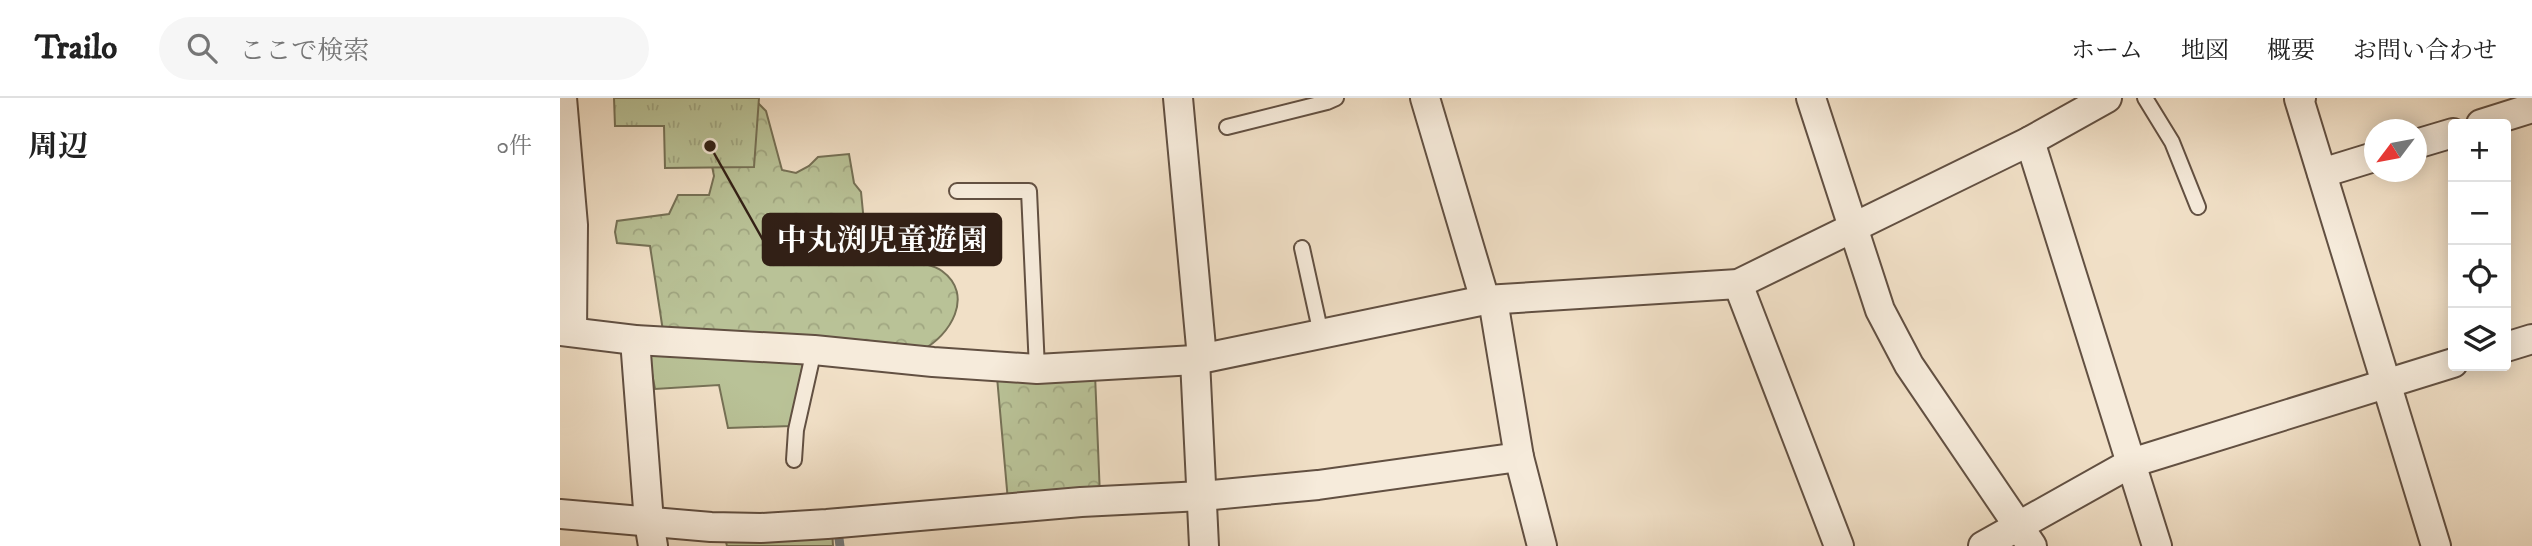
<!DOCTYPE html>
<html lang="ja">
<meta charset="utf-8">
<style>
:root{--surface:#fff;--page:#f6f6f6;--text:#222;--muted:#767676;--line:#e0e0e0}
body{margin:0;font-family:"IM FELL DW Pica","Noto Serif JP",serif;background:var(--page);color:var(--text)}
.controls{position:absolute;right:21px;top:21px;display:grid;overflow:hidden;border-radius:7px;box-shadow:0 4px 18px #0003}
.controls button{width:63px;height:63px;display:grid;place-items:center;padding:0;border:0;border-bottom:2px solid var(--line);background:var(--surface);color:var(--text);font:35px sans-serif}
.compass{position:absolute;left:1804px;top:21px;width:63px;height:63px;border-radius:50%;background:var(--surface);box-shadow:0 4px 18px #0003;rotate:238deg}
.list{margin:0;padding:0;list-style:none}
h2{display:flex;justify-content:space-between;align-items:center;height:91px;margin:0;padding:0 28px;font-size:30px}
h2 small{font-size:23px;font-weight:400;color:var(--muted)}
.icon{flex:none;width:38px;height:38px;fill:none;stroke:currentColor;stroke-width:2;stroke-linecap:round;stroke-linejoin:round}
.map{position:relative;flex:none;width:1972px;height:448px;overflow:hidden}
header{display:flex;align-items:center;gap:42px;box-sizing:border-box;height:98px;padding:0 35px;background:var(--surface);border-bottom:2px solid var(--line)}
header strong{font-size:33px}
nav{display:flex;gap:38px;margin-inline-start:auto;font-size:24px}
.search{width:490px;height:63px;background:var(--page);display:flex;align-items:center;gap:18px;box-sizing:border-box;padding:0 24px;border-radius:38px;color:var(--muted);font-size:26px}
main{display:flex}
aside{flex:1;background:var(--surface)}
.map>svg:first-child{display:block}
.grass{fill:#b9c297;stroke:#767156;stroke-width:2}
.forest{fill:url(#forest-crowns);stroke:#767156;stroke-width:2}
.park{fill:url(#park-tufts);stroke:#767156;stroke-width:2}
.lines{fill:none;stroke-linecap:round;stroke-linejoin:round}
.stream{stroke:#757c7d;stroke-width:9}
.lane-casing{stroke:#625042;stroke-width:18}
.street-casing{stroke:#625042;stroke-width:32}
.lane{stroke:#f6ebdb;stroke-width:14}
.street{stroke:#f6ebdb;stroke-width:28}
.leader{fill:none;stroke:#322016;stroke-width:2.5}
.callout-dot{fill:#322016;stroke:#f6ebdb;stroke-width:2.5}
.callout{fill:#322016;stroke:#322016;stroke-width:2.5}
.callout-label{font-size:30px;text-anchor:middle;font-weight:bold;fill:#fff}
</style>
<header>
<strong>Trailo</strong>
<div class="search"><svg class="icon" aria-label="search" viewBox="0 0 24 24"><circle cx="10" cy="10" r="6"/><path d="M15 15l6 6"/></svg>ここで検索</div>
<nav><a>ホーム</a><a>地図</a><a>概要</a><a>お問い合わせ</a></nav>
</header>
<main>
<aside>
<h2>周辺<small>0件</small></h2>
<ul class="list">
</ul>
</aside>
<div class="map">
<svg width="1972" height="448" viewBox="0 0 1972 448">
<defs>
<pattern id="forest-crowns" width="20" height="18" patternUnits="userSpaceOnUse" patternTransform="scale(1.75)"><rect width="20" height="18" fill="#b9c297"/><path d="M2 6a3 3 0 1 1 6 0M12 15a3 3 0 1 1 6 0" fill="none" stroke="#a0a681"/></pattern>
<pattern id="park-tufts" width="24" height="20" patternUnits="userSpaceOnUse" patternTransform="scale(1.75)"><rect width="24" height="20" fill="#b9c297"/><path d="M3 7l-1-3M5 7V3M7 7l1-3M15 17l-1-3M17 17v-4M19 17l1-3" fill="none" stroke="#a0a681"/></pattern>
</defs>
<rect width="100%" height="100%" fill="#f1e0c7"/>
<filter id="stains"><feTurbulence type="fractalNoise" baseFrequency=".00286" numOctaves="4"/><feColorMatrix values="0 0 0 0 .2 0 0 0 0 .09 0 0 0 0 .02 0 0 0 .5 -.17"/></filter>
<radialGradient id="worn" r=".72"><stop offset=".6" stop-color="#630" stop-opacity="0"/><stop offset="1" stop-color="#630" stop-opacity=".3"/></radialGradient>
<g class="grass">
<path d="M88 255 244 260 231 328 168 330 159 287 95 291Z"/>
<path d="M272 432 273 448H167L164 436Z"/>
</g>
<g class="forest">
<path d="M193 0 206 13 222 72 236 75 249 68 258 59 289 56 294 85 301 94 306 145 310 154H344C354 168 370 164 382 173 415 197 390 238 362 252L103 233 90 148 57 145 55 134 57 123 109 116 118 97H149L154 78 151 63Z"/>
<path d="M535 276 540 398 448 403 437 279Z"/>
</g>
<path class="park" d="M54 0H199L194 69 105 70 104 28H55Z"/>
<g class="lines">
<path class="stream" d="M278 433 280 448"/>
<defs>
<g id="lane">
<path d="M1585 0 1612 44 1638 109"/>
<path d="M667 29 767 4 776 0"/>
<path d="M397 93H469L477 271"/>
<path d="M742 150 761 236"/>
<path d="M234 362 236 332 254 252"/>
</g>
<g id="street">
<path d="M2 0 13 127 12 234"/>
<path d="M618 0 642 260"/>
<path d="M865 0 925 202"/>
<path d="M1251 0 1320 212 1349 267 1472 448"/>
<path d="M1741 0 1739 1 1876 448"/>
<path d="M1921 26 1972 10"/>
<path d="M1470 43 1597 448"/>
<path d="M1856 46 1893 35"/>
<path d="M1762 75 1814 59"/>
<path d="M1178 186 1279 448"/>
<path d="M933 202 959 359 982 448"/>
<path d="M0 233 75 242 254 252 373 264 477 271 635 262 925 202 1178 186 1470 43 1547 0"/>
<path d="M75 242 89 424 93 448"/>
<path d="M1946 249 1972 241"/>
<path d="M635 262 644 448"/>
<path d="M0 416 151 429 201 430 267 426 521 404 642 398 758 387 959 359"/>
<path d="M1423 448 1571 365 1893 265"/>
</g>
</defs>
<use href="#lane" class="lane-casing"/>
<use href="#street" class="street-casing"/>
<use href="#lane" class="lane"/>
<use href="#street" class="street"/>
</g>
<path class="leader" d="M150 48L203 142"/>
<circle class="callout-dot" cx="150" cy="48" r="7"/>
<rect class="callout" x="203" y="116" width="238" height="51" rx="7"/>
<g class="callout-label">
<text x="322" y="152">中丸渕児童遊園</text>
</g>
<rect width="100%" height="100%" filter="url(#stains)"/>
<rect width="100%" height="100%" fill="url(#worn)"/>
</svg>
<div class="controls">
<button>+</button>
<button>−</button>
<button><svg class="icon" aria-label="locate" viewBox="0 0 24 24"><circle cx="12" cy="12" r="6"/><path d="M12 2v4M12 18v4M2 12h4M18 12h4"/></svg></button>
<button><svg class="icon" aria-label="layers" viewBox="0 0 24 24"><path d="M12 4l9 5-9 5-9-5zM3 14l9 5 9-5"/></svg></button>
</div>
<svg class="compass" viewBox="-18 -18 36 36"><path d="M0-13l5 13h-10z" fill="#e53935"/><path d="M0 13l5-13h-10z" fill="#767676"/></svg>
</div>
</main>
